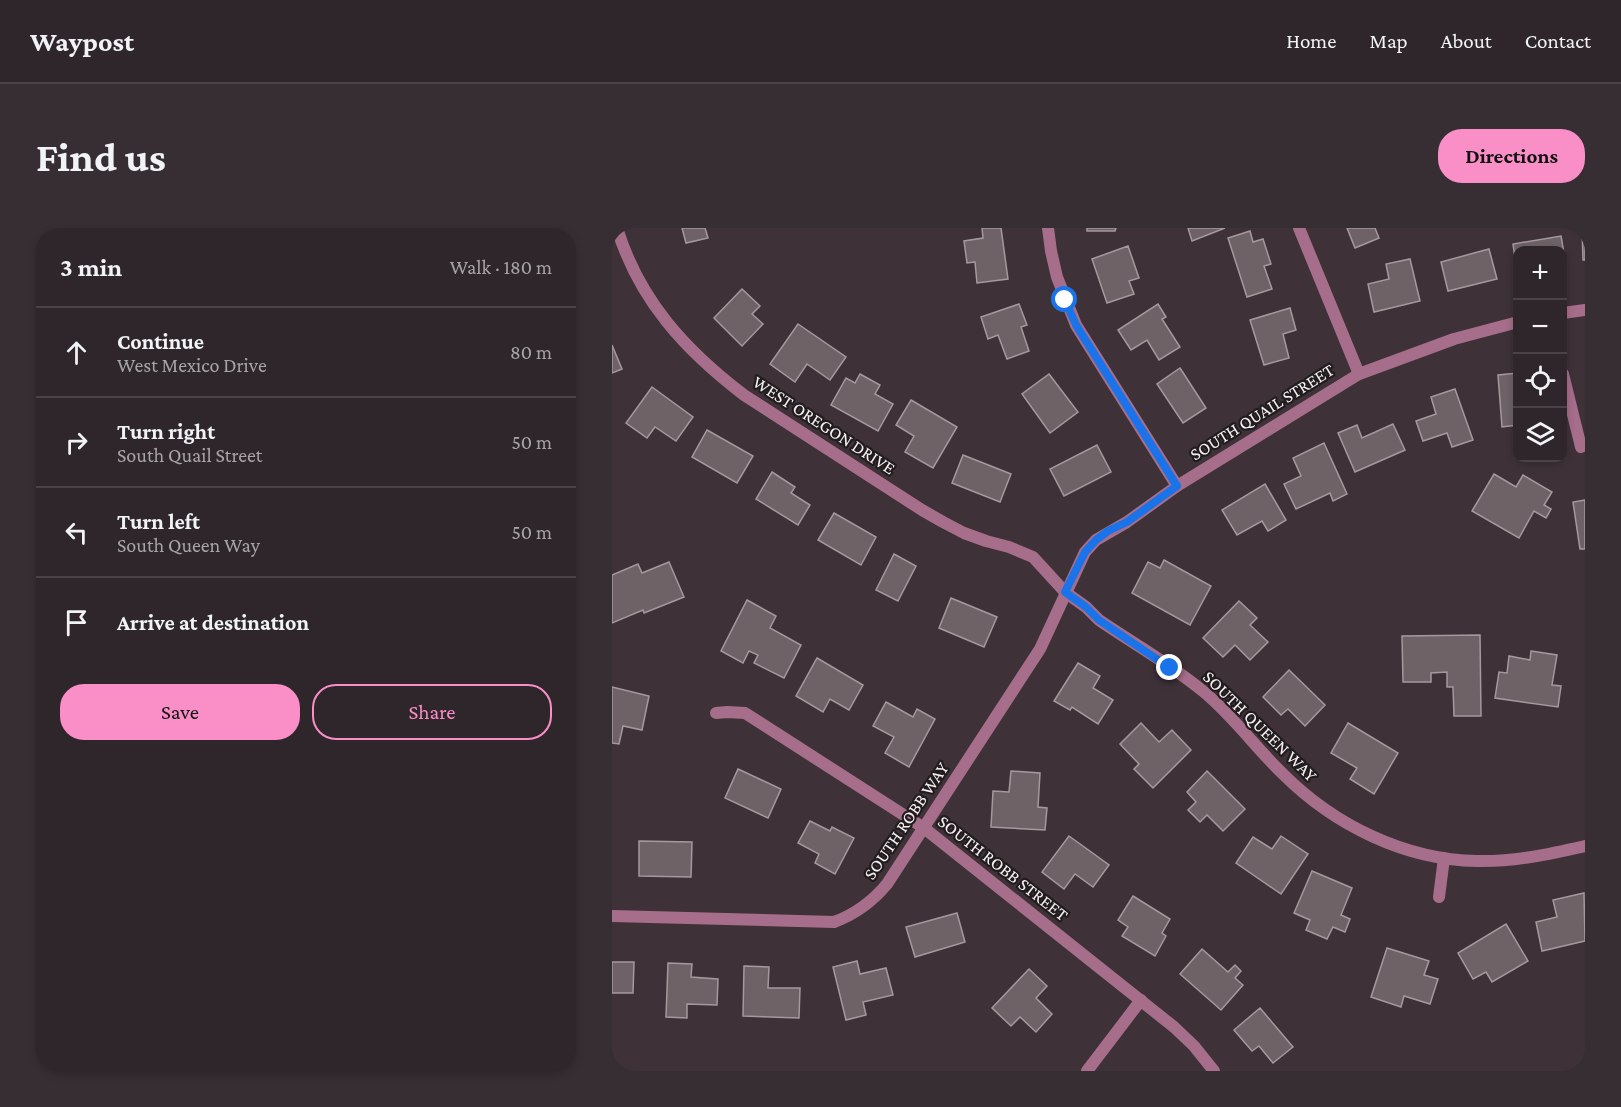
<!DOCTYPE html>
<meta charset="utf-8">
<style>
:root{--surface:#2e262a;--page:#362e32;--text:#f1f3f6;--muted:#a7a5a8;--line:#494347;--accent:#fa8fc8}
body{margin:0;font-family:"Crimson Pro",serif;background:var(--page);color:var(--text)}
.controls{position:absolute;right:18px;top:18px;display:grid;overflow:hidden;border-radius:12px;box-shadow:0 3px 9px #0003}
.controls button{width:54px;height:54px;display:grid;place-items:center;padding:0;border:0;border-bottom:2px solid var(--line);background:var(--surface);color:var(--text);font:30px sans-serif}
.stop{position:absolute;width:18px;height:18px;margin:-14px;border:4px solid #1a73e8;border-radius:50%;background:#fff}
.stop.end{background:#1a73e8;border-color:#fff;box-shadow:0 2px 6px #0008}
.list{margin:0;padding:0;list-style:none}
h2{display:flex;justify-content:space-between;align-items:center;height:78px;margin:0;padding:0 24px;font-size:26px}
h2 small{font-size:20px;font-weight:400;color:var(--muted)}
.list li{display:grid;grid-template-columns:39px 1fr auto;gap:18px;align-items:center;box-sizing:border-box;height:90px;padding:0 24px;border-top:2px solid var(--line)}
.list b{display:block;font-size:22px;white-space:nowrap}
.list p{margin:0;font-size:20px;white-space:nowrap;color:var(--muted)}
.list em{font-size:20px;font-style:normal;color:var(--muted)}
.actions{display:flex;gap:12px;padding:18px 24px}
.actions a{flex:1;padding:14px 0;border:2px solid var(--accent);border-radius:24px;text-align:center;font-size:21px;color:var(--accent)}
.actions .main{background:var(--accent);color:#111}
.icon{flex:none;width:33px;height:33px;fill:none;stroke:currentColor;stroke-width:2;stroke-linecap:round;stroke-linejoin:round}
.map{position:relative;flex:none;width:973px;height:843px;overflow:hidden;border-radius:24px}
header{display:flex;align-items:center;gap:36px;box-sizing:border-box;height:84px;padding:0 30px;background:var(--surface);border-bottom:2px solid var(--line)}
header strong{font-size:28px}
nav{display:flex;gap:33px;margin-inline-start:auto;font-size:21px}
.intro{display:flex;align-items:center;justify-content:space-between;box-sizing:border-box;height:144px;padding:0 36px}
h1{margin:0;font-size:42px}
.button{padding:15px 27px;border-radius:24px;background:var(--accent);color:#111;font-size:21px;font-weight:700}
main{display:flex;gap:36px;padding:0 36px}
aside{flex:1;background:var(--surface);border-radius:24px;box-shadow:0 3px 9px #0003}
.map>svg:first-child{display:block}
.building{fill:#6e6267;stroke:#a6989f;stroke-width:1.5}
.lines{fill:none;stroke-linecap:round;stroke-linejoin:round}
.minor{stroke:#a76e8b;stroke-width:12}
.route{stroke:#1a73e8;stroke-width:8}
.labels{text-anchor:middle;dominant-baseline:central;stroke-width:4.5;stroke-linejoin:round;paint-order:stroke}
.street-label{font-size:18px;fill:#f7f0f3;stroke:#211c1e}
</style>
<header>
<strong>Waypost</strong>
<nav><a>Home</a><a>Map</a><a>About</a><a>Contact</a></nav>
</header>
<div class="intro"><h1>Find us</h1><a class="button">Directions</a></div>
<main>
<aside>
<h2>3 min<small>Walk · 180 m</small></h2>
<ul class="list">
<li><svg class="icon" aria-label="ahead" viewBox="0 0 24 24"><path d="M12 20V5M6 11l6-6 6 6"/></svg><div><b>Continue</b><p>West Mexico Drive</p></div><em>80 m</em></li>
<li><svg class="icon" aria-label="right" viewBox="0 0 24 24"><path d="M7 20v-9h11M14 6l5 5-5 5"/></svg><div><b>Turn right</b><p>South Quail Street</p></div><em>50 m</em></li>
<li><svg class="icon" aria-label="left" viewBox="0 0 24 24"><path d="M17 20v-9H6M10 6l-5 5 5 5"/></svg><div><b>Turn left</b><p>South Queen Way</p></div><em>50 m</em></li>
<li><svg class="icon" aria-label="arrive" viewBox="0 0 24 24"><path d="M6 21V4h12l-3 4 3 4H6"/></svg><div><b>Arrive at destination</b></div></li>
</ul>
<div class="actions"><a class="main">Save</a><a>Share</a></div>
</aside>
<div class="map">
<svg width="973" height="843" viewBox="0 0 973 843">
<rect width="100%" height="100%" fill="#3e3238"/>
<g class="building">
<path d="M70 0H93L96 10 74 15Z"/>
<path d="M370 0H389L396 51 365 55 363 34 355 35 352 13 371 10Z"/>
<path d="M475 0H504L503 3H475Z"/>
<path d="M576 0H613L580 13Z"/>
<path d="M735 0H763L767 10 743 20Z"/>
<path d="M970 0H973V32H971Z"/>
<path d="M638 3 641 14 651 11 659 36 652 38 660 61 635 69 616 10Z"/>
<path d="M949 8 954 37 951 38V22H906L905 45 901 16Z"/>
<path d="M516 18 527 50 517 53 522 66 495 75 480 31Z"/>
<path d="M877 21 885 51 836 63 829 34Z"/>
<path d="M798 31 808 73 762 84 756 56 777 51 774 36Z"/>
<path d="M130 61 148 78 140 86 151 96 130 118 102 90Z"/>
<path d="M407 76 415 97 409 99 417 123 395 131 386 107 376 111 369 89Z"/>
<path d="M546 76 554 89 550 91 568 119 547 132 535 112 519 122 506 102Z"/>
<path d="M678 80 684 102 671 106 677 130 652 137 638 92Z"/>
<path d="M186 96 234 129 218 152 195 136 183 154 158 136Z"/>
<path d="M0 117 10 141 0 145Z"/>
<path d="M568 140 594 180 571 195 545 156Z"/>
<path d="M906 145V197L890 199 886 147Z"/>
<path d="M248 146 268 157 263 166 281 176 266 203 219 177 234 150 243 155Z"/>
<path d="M437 146 466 184 438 205 410 166Z"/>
<path d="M40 159 81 189 64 213 43 199 35 210 14 195Z"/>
<path d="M843 161 861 212 840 219 835 205 811 213 804 193 824 186 819 169Z"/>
<path d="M299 172 345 199 321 240 293 224 302 208 284 197Z"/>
<path d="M781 196 793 222 743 244 726 205 745 197 750 210Z"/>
<path d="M95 202 141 228 125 255 80 229Z"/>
<path d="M712 215 735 266 721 273 718 265 684 281 672 256 689 248 681 230Z"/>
<path d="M485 217 499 244 452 268 438 241Z"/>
<path d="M351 227 399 246 388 274 340 255Z"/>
<path d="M160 244 183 259 179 265 198 277 186 297 144 271Z"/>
<path d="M882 246 904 259 911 247 940 264 932 277 939 281 934 290 922 283 907 310 860 283Z"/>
<path d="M653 256 674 292 656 303 650 293 625 307 610 282Z"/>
<path d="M973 272V321H968L961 274Z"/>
<path d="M222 285 264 309 249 337 206 312Z"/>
<path d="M282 326 304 338 286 373 264 362Z"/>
<path d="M552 332 599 358 578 397 520 365 536 334 548 340Z"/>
<path d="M57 334 72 369 32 385 31 382 0 395V347L26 336 30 345Z"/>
<path d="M339 370 385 389 372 419 327 400Z"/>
<path d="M135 372 164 388 158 400 189 417 172 450 142 435 146 427 137 423 131 435 109 423Z"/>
<path d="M627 373 645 390 638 397 656 414 638 432 623 417 611 429 591 410Z"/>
<path d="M868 407 869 488H842L841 459H835V444L819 445V454H791L790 408Z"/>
<path d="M919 423 945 427 940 457 949 458 946 479 883 470 887 444 895 445 897 428 918 432Z"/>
<path d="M205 430 251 457 237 482 218 471 211 484 184 468Z"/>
<path d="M466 435 488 448 481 460 501 472 486 496 460 479 458 482 442 473Z"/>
<path d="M677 442 713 477 693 498 676 481 669 487 651 469Z"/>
<path d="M0 459 37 468 30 502 11 498 7 516 0 515Z"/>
<path d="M274 474 301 489 305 481 323 491 297 539 273 525 282 509 261 498Z"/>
<path d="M529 495 547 514 560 502 579 522 541 560 522 541 527 536 508 516Z"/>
<path d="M736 495 786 525 762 566 738 551 745 540 719 525Z"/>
<path d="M126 541 169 561 156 590 113 570Z"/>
<path d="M399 543 428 545 426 579 435 580 433 602 379 599 381 563 397 564Z"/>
<path d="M595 543 633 581 611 603 595 587 588 594 576 582 584 574 575 564Z"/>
<path d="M198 593 218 603 220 599 242 610 223 646 203 635 207 626 186 615Z"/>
<path d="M457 608 497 637 481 659 463 646 452 661 430 644Z"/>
<path d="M669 608 696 626 669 666 624 635 641 609 660 621Z"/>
<path d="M27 613 80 614 79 649 27 648Z"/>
<path d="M700 643 740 660 729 687 738 691 733 704 721 699 715 711 694 702 698 692 682 685Z"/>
<path d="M972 665 973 713 930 723 924 694 945 689 941 672Z"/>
<path d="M521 668 558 691 550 705 554 708 543 728 510 708 516 699 506 692Z"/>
<path d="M345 685 353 714 303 729 294 699Z"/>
<path d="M894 696 916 733 880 754 874 744 861 751 846 725Z"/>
<path d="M775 720 817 733 812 747 826 751 818 776 792 768 789 779 759 769Z"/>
<path d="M590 721 616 744 623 737 629 743 623 750 631 757 609 782 568 746Z"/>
<path d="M245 733 248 746 274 740 281 767 251 774 254 787 234 792 221 739Z"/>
<path d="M0 734H22L21 765H0Z"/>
<path d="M56 735 80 736 79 749 106 751 105 777 75 776V790L54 789Z"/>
<path d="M132 738 157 739 156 760H188L187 790 131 788Z"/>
<path d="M417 741 435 758 424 770 440 786 424 804 408 789 399 798 380 780Z"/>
<path d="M648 780 681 819 661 835 647 818 640 823 622 802Z"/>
<path d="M973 838V843H957Z"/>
</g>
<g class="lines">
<g class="minor">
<path d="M5 0C27 72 73 122 132 167L310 282 331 294 352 305 374 313 397 319 421 329 453 364 474 379 487 392C522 416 560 437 592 464 621 488 644 520 671 546 722 597 793 632 865 633 902 634 938 626 973 618"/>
<path d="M436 0 439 23 445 49 464 97 565 258"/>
<path d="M687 0 747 146"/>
<path d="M951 85 973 82"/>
<path d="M951 146 969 219"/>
<path d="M104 485 115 484 133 485 312 600 562 799 582 818 602 843"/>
<path d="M827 669 832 630"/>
<path d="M0 688 222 694C244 686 260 674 275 656L428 421 473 324 484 312 515 294 565 258 747 146 842 111 906 94"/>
<path d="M475 843 529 772"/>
</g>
</g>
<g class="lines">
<path class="route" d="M453 72 464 97 565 258 515 294 496 303 484 312 473 324 453 364 474 379 487 392 558 440"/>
</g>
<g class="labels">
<g class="street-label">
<text transform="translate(650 184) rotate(-32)">SOUTH QUAIL STREET</text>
<text transform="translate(212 197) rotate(33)">WEST OREGON DRIVE</text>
<text transform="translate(648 498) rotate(44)">SOUTH QUEEN WAY</text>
<text transform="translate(294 593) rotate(-56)">SOUTH ROBB WAY</text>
<text transform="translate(391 640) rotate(38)">SOUTH ROBB STREET</text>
</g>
</g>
</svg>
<div class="controls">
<button>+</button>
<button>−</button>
<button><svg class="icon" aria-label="locate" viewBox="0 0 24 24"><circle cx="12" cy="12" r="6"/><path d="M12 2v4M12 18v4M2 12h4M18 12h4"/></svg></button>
<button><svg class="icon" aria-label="layers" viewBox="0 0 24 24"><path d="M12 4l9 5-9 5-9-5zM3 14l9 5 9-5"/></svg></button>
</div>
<div class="stop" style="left:453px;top:72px"></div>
<div class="stop end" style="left:558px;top:440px"></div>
</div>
</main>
